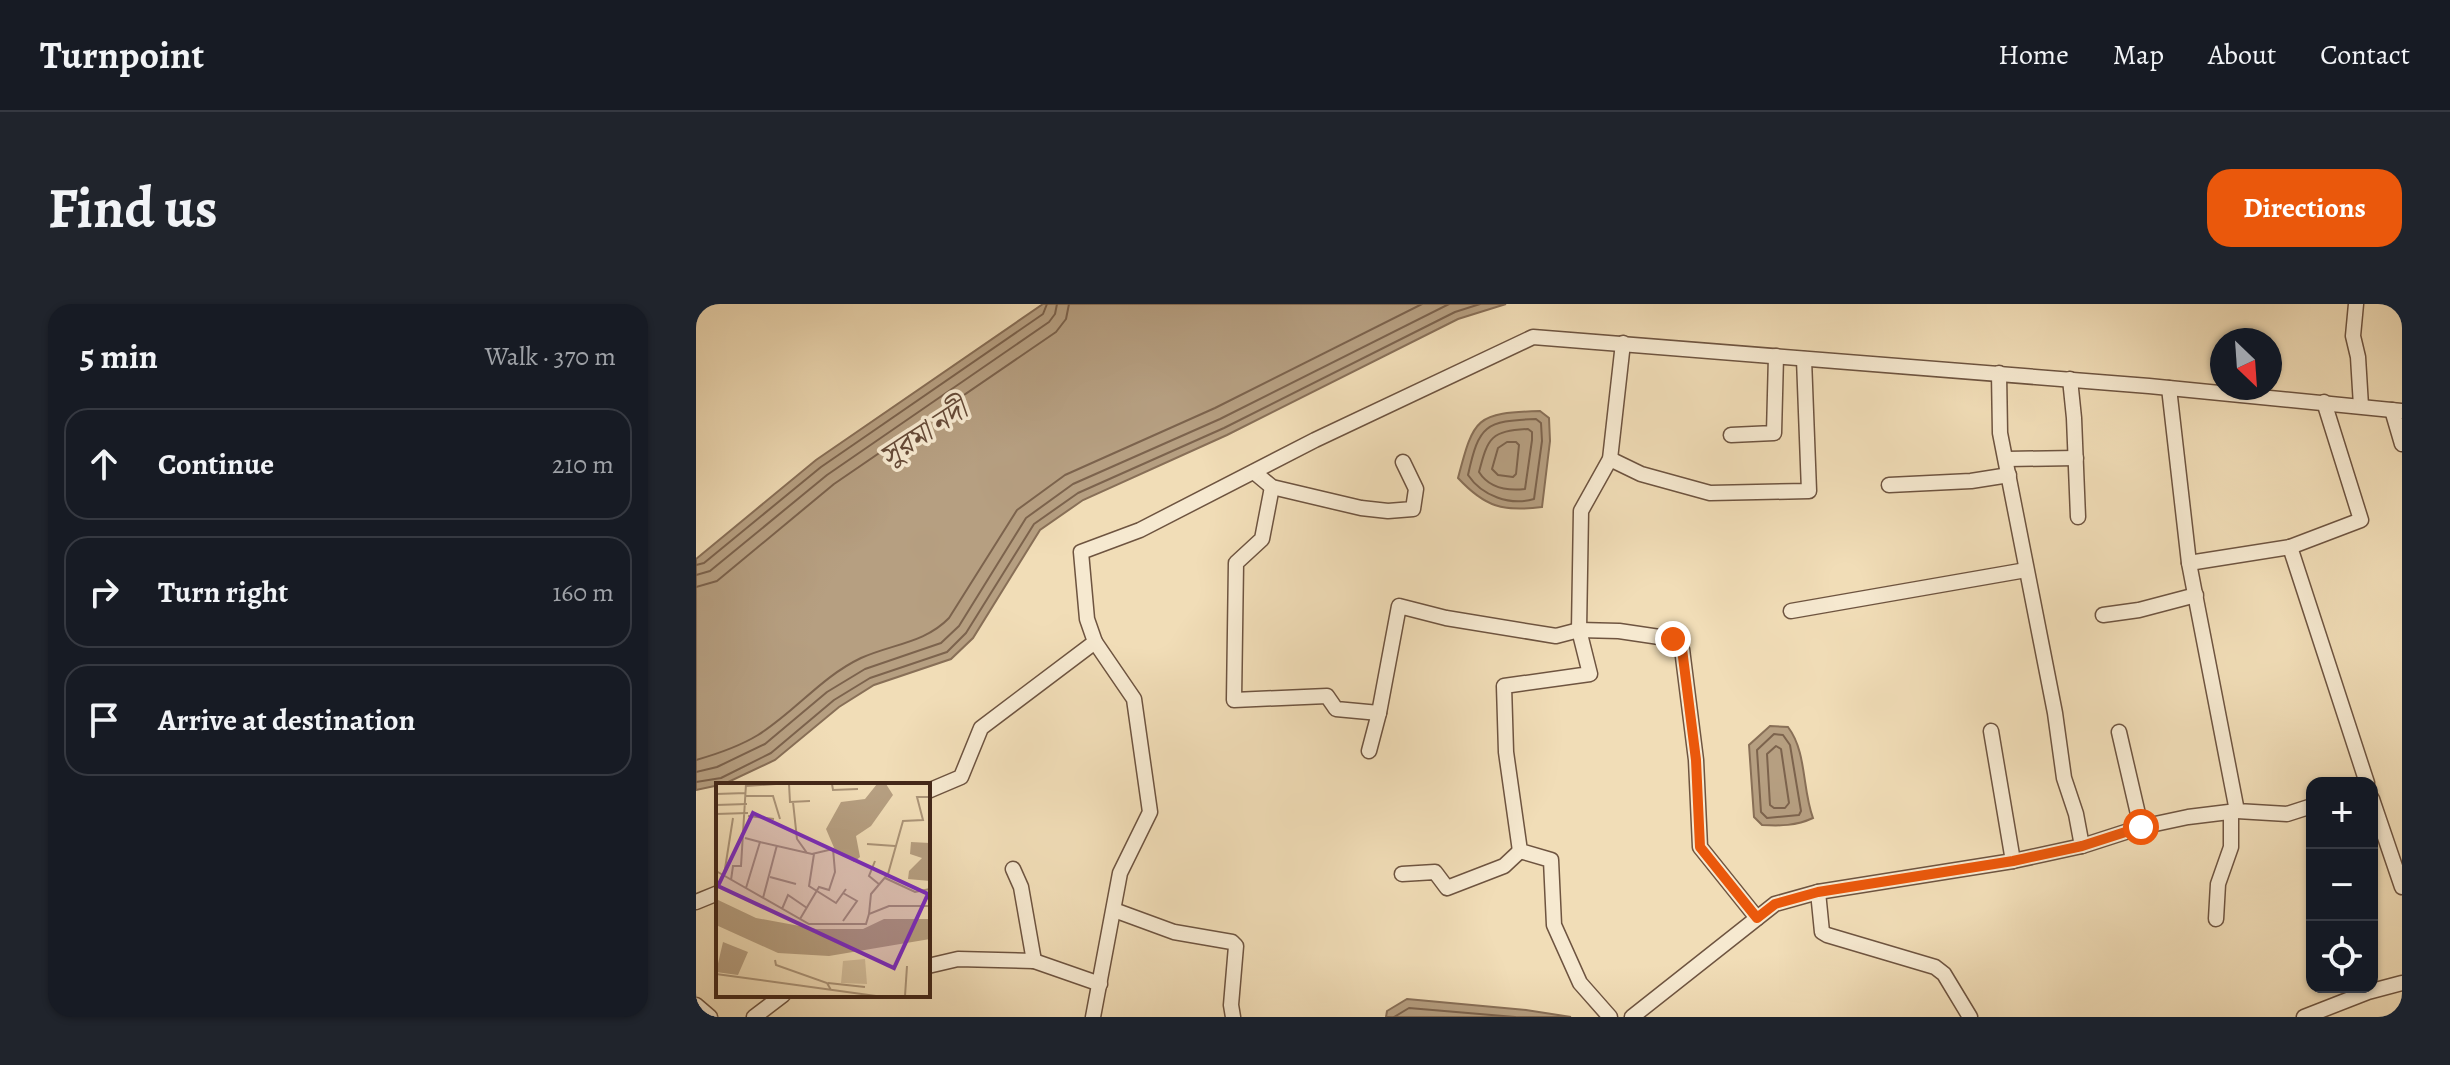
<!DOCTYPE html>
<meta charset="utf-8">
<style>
:root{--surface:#171b24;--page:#20242c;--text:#f1f3f6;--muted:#9ea1a6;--line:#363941;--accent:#ea580c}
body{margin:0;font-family:Alegreya,"Noto Serif Bengali",serif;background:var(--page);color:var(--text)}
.controls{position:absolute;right:24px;bottom:24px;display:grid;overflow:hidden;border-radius:16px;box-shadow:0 2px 6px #0004}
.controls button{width:72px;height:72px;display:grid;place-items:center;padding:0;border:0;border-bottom:2px solid var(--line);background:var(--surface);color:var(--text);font:40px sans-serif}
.compass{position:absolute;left:1514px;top:24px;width:72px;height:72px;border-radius:50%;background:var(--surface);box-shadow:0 2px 6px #0004;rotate:155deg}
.stop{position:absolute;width:24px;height:24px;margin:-18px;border:6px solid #ea580c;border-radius:50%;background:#fff}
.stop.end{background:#ea580c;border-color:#fff;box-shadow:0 2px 8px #0008}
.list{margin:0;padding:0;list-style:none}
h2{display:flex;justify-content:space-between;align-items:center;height:104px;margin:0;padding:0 32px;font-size:34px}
h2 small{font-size:26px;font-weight:400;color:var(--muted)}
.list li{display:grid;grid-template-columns:52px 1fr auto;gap:24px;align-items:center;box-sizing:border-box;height:112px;margin:0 16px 16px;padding:0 16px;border:2px solid var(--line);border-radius:24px}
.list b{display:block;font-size:30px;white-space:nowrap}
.list em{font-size:26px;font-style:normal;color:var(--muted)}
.icon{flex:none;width:44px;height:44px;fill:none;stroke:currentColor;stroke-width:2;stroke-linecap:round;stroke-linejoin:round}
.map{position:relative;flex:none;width:1706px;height:713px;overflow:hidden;border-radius:24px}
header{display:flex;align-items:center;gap:48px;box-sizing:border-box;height:112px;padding:0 40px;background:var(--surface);border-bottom:2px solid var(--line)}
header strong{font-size:38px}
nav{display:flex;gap:44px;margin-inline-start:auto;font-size:28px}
.intro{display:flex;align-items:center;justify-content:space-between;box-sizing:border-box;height:192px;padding:0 48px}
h1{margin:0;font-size:56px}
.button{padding:20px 36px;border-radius:24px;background:var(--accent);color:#fff;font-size:28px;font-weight:700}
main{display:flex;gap:48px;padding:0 48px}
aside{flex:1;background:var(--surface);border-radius:24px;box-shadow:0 2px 6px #0004}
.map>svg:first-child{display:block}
.water{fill:#b69f81;stroke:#886f57;stroke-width:2}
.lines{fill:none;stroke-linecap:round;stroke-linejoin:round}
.shore{stroke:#7c634d;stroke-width:2}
.minor-casing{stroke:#6e5440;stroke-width:17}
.minor{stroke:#f6e9d0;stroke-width:14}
.route{stroke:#ea580c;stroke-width:10}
.labels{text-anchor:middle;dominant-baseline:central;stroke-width:7;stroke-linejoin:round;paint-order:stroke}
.water-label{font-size:30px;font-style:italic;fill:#664b38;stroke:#f6e9d0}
.inset-road{fill:none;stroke:#ab9478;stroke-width:2}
.view{fill:#7b2cbf;fill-opacity:0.15;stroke:#7b2cbf;stroke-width:4}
.inset-edge{fill:none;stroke:#432719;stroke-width:4}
</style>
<header>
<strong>Turnpoint</strong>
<nav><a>Home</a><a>Map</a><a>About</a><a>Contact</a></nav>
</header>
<div class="intro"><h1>Find us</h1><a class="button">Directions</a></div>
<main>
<aside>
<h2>5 min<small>Walk · 370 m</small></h2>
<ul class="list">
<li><svg class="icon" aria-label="ahead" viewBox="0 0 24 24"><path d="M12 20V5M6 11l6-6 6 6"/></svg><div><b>Continue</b></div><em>210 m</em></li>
<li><svg class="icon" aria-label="right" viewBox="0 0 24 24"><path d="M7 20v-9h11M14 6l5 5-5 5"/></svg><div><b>Turn right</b></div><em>160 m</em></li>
<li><svg class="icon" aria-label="arrive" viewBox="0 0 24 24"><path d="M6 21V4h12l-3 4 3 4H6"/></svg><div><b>Arrive at destination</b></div></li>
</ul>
</aside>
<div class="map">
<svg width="1706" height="713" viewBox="0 0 1706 713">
<rect width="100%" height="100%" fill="#f1ddb7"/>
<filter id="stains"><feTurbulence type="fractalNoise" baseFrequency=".0025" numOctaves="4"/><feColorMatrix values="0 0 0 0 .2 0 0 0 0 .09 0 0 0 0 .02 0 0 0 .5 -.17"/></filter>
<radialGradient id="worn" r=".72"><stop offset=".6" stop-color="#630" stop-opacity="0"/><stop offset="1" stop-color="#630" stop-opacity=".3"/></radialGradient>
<g class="water">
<path d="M347 0H810L762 15 531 131 387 196 344 226 277 334 255 355 178 381 143 403 79 456 28 480 0 486V255L120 156Z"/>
<path d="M844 107 853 114 854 137 846 203C807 208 789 203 762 174 778 113 780 109 844 107Z"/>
<path d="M1074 422 1092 423C1111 448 1106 485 1117 514 1100 522 1084 522 1066 521L1058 513 1053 441Z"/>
<path d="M711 695 830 706 875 713H690L691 707Z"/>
</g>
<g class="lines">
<g class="shore">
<path d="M840 115 845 119 846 137 838 195C814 202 786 192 772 171 783 121 789 117 840 115Z"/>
<path d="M832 125 836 128V136L829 185C811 187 793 184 783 168 792 133 795 127 832 125Z"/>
<path d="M811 138H820L823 141 820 170 817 173 802 171 796 165 802 144Z"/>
<path d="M0 261 8 259 125 163 347 10 351 0"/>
<path d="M0 271 14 267 131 171 353 18 359 10 361 0"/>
<path d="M0 283 21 277 138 180 360 28 370 15 373 0"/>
<path d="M1078 430 1087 431 1094 441 1105 507 1103 511 1071 514 1065 508 1061 446Z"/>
<path d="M1080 442 1085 445 1093 499 1089 504H1078L1074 501 1071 450Z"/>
<path d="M0 456C21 450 44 442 62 431 99 408 125 373 165 354 196 340 229 339 253 314L321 206 369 171 519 104 726 0"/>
<path d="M0 468 21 463 69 440 131 388 169 365 245 339 263 322 330 214 377 180 524 115 753 0"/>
<path d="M0 478 25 474 75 449 138 396 174 374 251 348 270 329 338 220 382 189 528 124 759 8 784 0"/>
<path d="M698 713 713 704 819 713"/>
</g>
<defs>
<g id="minor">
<path d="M1660 0 1657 32 1662 53 1665 102"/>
<path d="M1303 69 1304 129 1359 409 1368 474 1380 510 1386 542"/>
<path d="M1374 75 1378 114 1382 213"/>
<path d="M1473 84 1493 259 1541 507 1591 510 1616 502"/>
<path d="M1628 98 1665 216 1594 243 1671 479"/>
<path d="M1696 106 1706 140"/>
<path d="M1035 131 1078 129 1080 52"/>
<path d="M914 155 945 170 1014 189 1113 187 1108 55"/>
<path d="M1311 155 1380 154"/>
<path d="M558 168 576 183 665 204 692 207 717 205 720 185 707 158"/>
<path d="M1193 181 1275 177 1313 171"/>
<path d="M576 183 566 235 540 259 538 396 631 392 640 405 683 409"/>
<path d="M1493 259 1594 243"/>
<path d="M1095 307 1330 266"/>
<path d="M1407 311 1443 306 1500 291"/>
<path d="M1295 427 1317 557"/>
<path d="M1423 428 1445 523"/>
<path d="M673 447 683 409 703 302 750 314 860 332 883 326 923 327 977 335 986 345 1000 456 1004 543 1061 614"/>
<path d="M232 487 265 473 285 424 399 338 391 315 385 248 444 226 619 136 837 33 1453 82 1706 107"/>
<path d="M1676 495 1706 583"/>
<path d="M317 565 325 583 338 657"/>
<path d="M706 570 739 568 751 584 808 562 824 547"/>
<path d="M1122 588 1126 628 1131 631 1239 663 1248 670 1274 713"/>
<path d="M0 598 22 589"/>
<path d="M418 606 478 628 536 638 540 642 535 701 537 713"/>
<path d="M1520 615 1522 580 1535 543V508"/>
<path d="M232 662 262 655 338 657 404 680"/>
<path d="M0 701 14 713"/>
<path d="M58 713 87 691"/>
<path d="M397 713 424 569 454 508 438 395 399 338"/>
<path d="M914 713 884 679 858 621 855 556 824 547 810 448 808 382 894 370 883 326 885 207 914 155 927 39"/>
<path d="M936 713 1079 600 1122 588 1317 557 1386 542 1445 523 1492 513 1541 507"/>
<path d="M1608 713 1672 688 1706 679"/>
</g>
</defs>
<use href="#minor" class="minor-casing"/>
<use href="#minor" class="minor"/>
</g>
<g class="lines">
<path class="route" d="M977 335 986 345 1000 456 1004 543 1061 614 1079 600 1122 588 1317 557 1386 542 1445 523"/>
</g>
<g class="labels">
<g class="water-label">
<text transform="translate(227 129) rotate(-33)">সুরমা নদী</text>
</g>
</g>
<g transform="translate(20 479)">
<rect width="214" height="214" fill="#f1ddb7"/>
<path d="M149 176 151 201 125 200 127 178Z" fill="#d3be9c"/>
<path d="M161 1H170L177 12 155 43 140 53 144 74 138 79 119 67 110 46 125 19 149 16ZM195 59 214 60V98L192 96 193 88 206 75 194 71ZM0 116 40 135 100 146H147L168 136H214V156L113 173 62 170 0 142ZM7 159 32 169 22 192 0 189Z" fill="#b69f81"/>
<path class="inset-road" d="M0 1H30M73 1 74 19 94 18M116 1 117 7 142 6M30 3 60 1M0 11 30 10M30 13H57L64 36M77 19 81 56 91 70M0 22 31 21M0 31 32 30M32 33 58 36M29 55 44 59 30 105M44 59 96 71 117 66 119 89 113 107 103 104 84 136M151 61 179 63M98 71 93 103 120 120 130 106M159 78 153 93 164 102M0 88 93 141H150L153 131 173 123H214M8 92 17 35M54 94 80 101M169 95 199 109 214 106M15 97 17 83H25L30 1M127 110 141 118 127 138M47 115 61 62M66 126 72 112 91 125M153 131 155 111 172 91 187 38 207 37 201 14H214M59 177 60 182 111 200 115 207M0 191 160 213M112 200 149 204M189 213 191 183"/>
<path class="view" d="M37 30 212 111 178 185 2 103Z"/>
<rect width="214" height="214" class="inset-edge"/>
</g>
<rect width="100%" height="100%" filter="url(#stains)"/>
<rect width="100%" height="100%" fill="url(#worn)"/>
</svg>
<div class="controls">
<button>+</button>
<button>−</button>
<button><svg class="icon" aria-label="locate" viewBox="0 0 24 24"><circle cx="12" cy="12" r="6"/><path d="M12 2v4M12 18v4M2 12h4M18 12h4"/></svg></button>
</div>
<svg class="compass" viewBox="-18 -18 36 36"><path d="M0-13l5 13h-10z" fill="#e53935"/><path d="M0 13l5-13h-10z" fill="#9ea1a6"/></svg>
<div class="stop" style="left:1445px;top:523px"></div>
<div class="stop end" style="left:977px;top:335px"></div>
</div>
</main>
